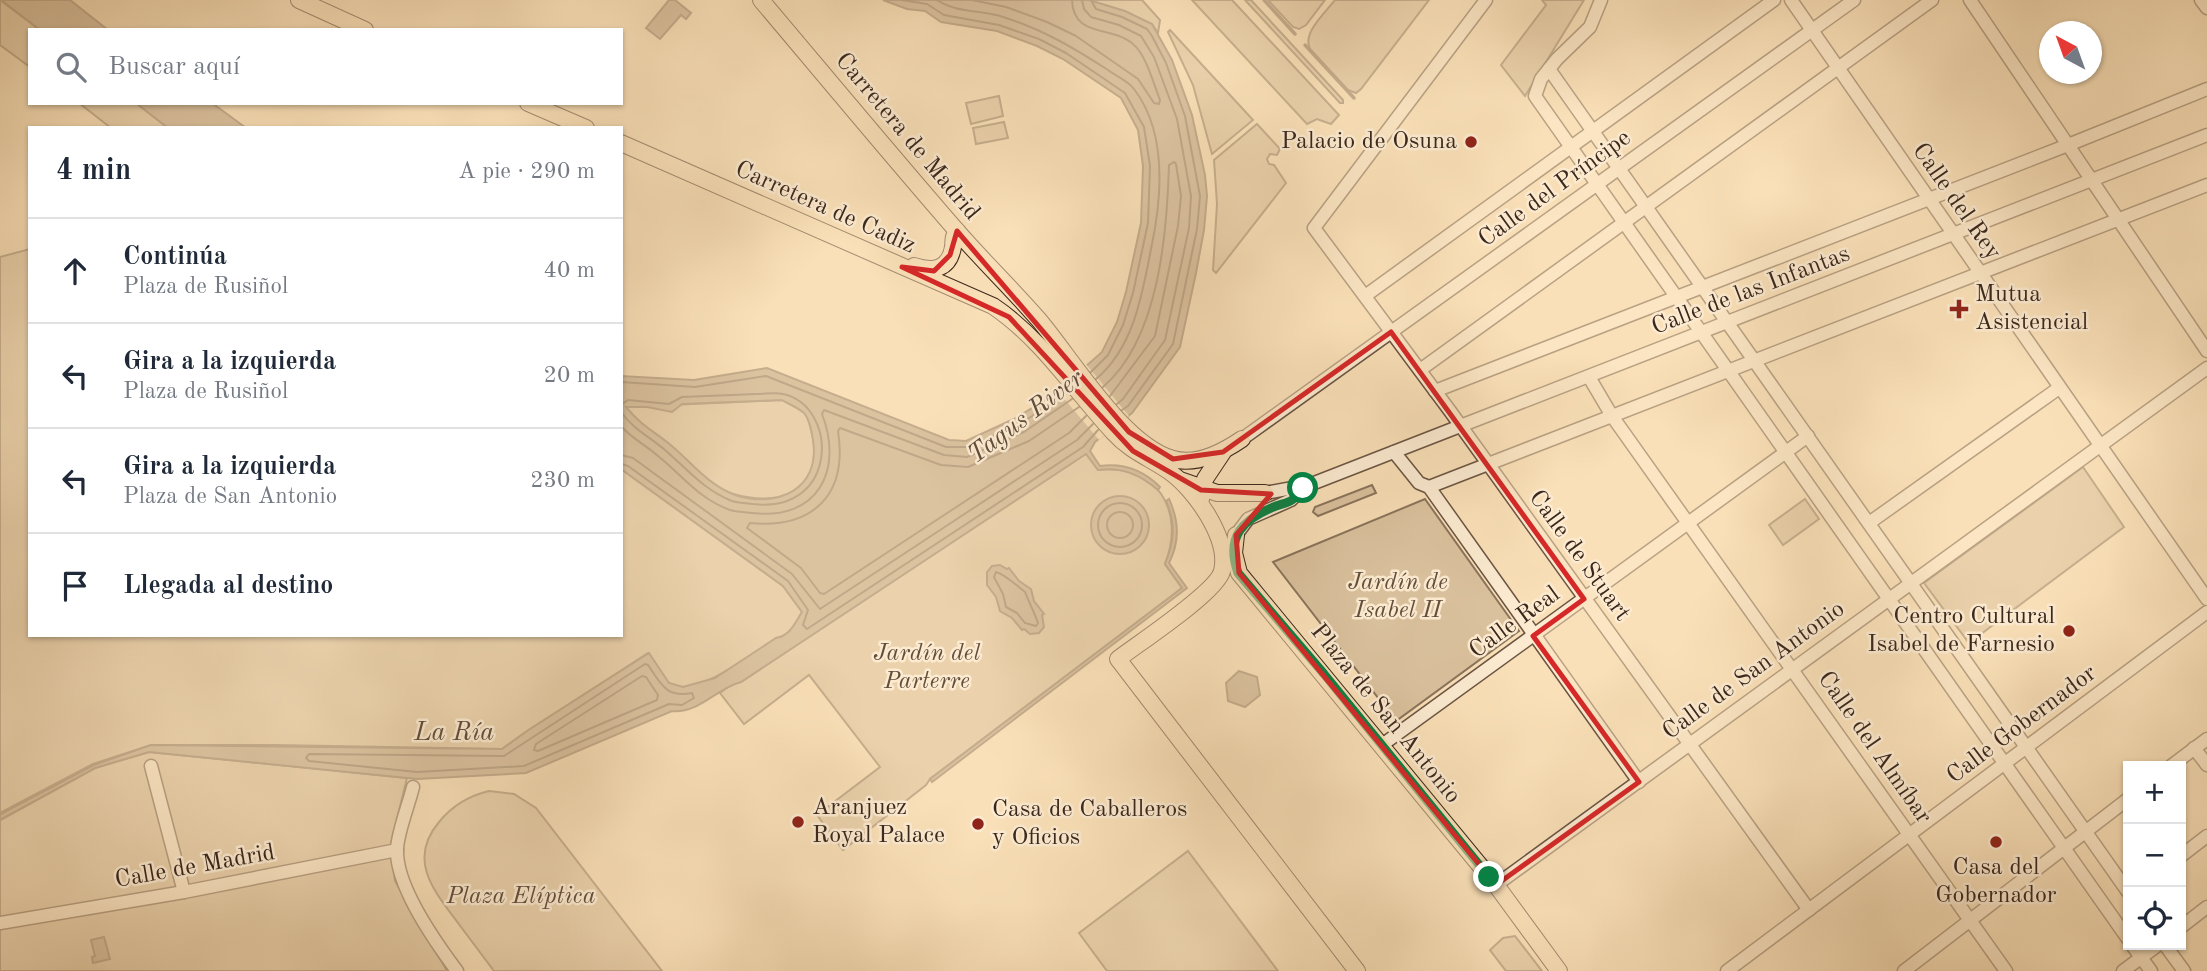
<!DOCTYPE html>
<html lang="es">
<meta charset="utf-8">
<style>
:root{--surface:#fff;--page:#f2f2f3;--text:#1f2937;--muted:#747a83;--line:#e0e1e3}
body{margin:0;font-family:"Old Standard TT",serif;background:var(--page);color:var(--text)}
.controls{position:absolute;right:21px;bottom:21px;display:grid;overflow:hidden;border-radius:0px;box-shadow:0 2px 5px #0004}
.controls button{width:63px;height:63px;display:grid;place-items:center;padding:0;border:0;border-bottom:2px solid var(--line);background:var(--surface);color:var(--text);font:35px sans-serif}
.compass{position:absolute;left:2039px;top:21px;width:63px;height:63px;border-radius:50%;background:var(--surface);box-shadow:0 2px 5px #0004;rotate:319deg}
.stop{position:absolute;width:21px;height:21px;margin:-16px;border:5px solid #0b8043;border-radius:50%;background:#fff}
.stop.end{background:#0b8043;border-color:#fff;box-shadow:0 2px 7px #0008}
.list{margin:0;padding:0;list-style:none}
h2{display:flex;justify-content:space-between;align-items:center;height:91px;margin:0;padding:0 28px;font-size:30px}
h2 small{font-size:23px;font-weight:400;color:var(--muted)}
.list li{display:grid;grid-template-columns:46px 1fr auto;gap:21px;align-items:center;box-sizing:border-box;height:105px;padding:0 28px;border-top:2px solid var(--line)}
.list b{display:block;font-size:26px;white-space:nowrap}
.list p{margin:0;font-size:23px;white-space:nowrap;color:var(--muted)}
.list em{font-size:23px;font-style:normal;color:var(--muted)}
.icon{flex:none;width:38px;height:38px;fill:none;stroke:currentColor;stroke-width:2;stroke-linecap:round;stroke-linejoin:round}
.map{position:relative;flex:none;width:2207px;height:971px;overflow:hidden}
.search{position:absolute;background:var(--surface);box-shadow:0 2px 5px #0004;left:28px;top:28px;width:595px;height:77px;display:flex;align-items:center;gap:18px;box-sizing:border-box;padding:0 24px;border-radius:0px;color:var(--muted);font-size:26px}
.panel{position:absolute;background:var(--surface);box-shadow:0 2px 5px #0004;left:28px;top:126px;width:595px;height:511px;border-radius:0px}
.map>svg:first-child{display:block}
.green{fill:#dac19d;stroke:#8a745c;stroke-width:2}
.water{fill:#b9a183;stroke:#87705a;stroke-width:2;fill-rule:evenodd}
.pier{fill:#fae0b8}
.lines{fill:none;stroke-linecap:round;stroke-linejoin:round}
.shore{stroke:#7a6450;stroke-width:2}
.stream{stroke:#87705a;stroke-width:3.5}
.minor-casing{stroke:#6b5543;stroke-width:15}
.major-casing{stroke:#3b271c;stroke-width:18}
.minor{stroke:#fcebd1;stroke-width:12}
.major{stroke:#fae0b8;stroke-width:16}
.route{stroke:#0b8043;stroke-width:9}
.marked{fill:none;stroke:#d62828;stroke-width:5;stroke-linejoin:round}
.poi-dot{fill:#8f2418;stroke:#fcebd1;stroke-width:2.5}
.labels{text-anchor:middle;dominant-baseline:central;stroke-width:5;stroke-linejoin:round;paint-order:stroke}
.street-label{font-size:24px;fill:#3b271c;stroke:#fcebd1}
.poi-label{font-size:24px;fill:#3b271c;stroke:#fcebd1;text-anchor:start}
.park-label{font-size:24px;font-style:italic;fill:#634e3c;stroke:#fcebd1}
.water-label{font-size:26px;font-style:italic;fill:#614c3b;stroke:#fcebd1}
</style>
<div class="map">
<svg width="2207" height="971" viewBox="0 0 2207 971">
<rect width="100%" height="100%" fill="#fae0b8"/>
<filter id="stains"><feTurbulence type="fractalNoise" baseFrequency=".00286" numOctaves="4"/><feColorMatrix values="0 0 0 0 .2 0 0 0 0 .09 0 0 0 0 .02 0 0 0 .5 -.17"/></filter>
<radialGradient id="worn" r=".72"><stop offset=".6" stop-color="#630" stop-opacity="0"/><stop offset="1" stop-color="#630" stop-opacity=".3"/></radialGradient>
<g class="green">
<path d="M0 0 40 30H30V67L0 45Z"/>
<path d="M1089 0H1142L1160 20 1158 33 1152 24Z"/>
<path d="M1192 0H1232L1339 115 1331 124 1317 119 1307 124Z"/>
<path d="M1245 0H1251L1343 100V103H1340Z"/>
<path d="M1268 0H1325L1306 25 1299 29 1293 27Z"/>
<path d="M1335 0H1429L1361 89 1356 93 1348 90 1310 49C1302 33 1325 13 1335 0Z"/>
<path d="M1542 0H1584L1525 96 1501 65 1546 5Z"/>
<path d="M1170 30 1253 120 1212 154 1193 85 1168 32Z"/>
<path d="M999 96 1003 116 971 124 966 103Z"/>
<path d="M79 103H136L168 128H111Z"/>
<path d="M1004 122 1008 138 976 144 973 128Z"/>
<path d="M1257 124 1280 149 1277 155 1270 154 1267 159 1269 164 1274 165 1286 183 1216 273 1213 270 1217 204 1214 160Z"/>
<path d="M30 249V635H621V469L783 586 802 612C795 624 790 636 776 638 754 652 696 699 670 684 661 678 655 661 648 653L527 731 502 749 275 745H151L93 764 0 813V257Z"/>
<path d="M782 400C788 404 800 408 805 414 810 420 811 432 813 439 821 490 781 506 737 495 709 488 690 463 670 445 662 438 651 433 643 427 636 421 631 413 625 407Z"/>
<path d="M1086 453 1098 470C1157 463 1186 511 1165 564L1182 588 930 779 926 785 843 850 817 815 880 767 809 675 744 724 720 693 732 684 741 682Z"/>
<path d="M2083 467 2124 527 1969 643 1924 583Z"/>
<path d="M1372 485 1376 493 1318 516 1313 512 1315 507Z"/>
<path d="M1425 499 1519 631 1396 721 1273 562Z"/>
<path d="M1805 499 1819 519 1783 545 1769 525Z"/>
<path d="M149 752 407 778 390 847 395 881 447 971H0V820L95 768Z"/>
<path d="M489 791 514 794 536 808 662 971H494C482 955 470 939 458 923 434 891 407 860 439 822 452 806 468 796 489 791Z"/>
<path d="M1188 851 1278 971H1107L1079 933Z"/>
<path d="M1515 936 1542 971H1506L1490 950 1503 938Z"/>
</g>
<g class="water">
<path d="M1 0H70L108 30H40Z"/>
<path d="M669 0H675L691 13 686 19 681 15 660 39 646 28Z"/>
<path d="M883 0H1089L1125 11 1152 24 1172 60 1192 115 1205 175 1207 196 1204 230 1196 273 1180 347 1132 413 1095 442 1090 451 1100 466C1123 463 1144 471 1160 487L1158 490C1139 474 1122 467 1098 470L1086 454 741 682C717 688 698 714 672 711L526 773 417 779 149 752 95 768 0 820V815L12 808 94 765 151 745 502 749 527 731 649 653 669 683 683 687 715 678 776 638C790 636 795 623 802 612L783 586 621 469V376L694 380 767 368 949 440 966 441 1016 418 1056 393 1102 352 1117 322 1126 292 1141 223 1143 166 1138 130 1121 98 1063 59 1037 46 997 31 941 22 925 11 907 9ZM782 400C789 404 801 409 805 414 810 421 812 432 813 440 821 489 777 509 735 495 706 484 690 460 667 442 650 429 640 424 626 407H647L672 412 682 404Z"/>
<path d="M136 103H212L246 128H168Z"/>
<circle cx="1120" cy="525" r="29"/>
<path d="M1169 499C1179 521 1180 541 1169 563L1187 588 932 782 930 779 1182 588 1165 564C1174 542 1176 523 1166 501Z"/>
<path d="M1000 565 1007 569 1009 568 1019 581 1031 589 1034 601 1044 614 1042 615 1044 627 1039 633 1030 634 1024 629 1022 630 1012 618 1000 611 996 597 987 585V572L992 566Z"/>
<path d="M1239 671 1257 677 1260 695 1245 707 1228 701 1226 683Z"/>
<path d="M104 937 110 959 93 963 92 957 95 956 91 940Z"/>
</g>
<path class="pier" d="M1086 364 1129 416 1099 440 1056 389Z"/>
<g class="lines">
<g class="shore">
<path d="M902 0 927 4 944 15 999 25 1039 39 1066 53 1125 93 1144 127 1150 166 1148 223 1133 293 1123 325 1108 355 1091 372"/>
<path d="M937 0C956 13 982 10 1003 17 1042 29 1074 48 1108 70 1116 76 1128 81 1134 89 1167 132 1162 198 1151 249 1142 295 1134 347 1096 379"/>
<path d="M972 0 1006 7 1047 22 1076 36 1138 79 1154 103 1159 104 1160 100C1154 85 1146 55 1134 45 1114 25 1073 39 1072 0"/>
<path d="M1082 0 1084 9 1091 17 1119 25 1141 36 1154 57 1177 119 1191 196 1189 228 1165 340 1123 399 1117 404"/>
<path d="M1091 0 1096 9 1122 17 1147 29 1152 36 1166 63 1185 116 1200 196 1197 229 1173 344 1128 406 1122 410"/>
<path d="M621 382 695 387 766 376 946 447H969L1020 424 1067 393"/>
<path d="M1103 387C1159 339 1167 234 1169 165L1174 162 1176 164 1181 196 1178 226 1155 336 1110 396"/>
<path d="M621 405 628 400 669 404 682 397C707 396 732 395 757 394 765 394 775 392 783 394 839 406 839 514 753 504 746 503 738 503 732 501 704 490 687 469 665 450 649 436 634 430 621 412"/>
<path d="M1079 407 1029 441 968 467 941 465 840 428 838 431C848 495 813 529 750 523L747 528 801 568 820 593 824 594 1069 433 1086 416"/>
<path d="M621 426C632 439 646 445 658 456 683 476 699 499 730 510 737 512 745 512 752 513 817 521 844 471 822 414L824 410 944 455 967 457 1024 432 1072 399"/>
<path d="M621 455 633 458 792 574 820 609 1077 440 1093 424"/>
<path d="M621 464 628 466 788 581 808 610 803 625 807 629 1083 447 1098 430"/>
<circle cx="1120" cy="525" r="22"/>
<circle cx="1120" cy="525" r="13"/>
<path d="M996 572C1005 574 1017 586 1025 592 1029 602 1034 612 1038 623L1036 626 1025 623 1017 613 1006 607 1003 594 994 577Z"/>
<path d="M645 664 648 665C661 684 666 698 692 693L694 698 682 705 669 704 524 766 417 772 309 761 306 758 309 754 504 756Z"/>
<path d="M642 676 646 677 658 695 657 700 538 751 534 750 536 744Z"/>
</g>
<g class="stream">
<path d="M1264 0 1295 34"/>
<path d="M1305 45 1354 98"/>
</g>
<defs>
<g id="minor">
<path d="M1486 0 1314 228 1450 411 1809 910"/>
<path d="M1601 0 1590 27 1557 59 1541 79 1535 96 2128 939"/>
<path d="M1791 0 2207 599"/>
<path d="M1970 0 2207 351"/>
<path d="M2201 0 2207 8"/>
<path d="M1549 69 2128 892"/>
<path d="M1365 296 1774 0"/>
<path d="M1420 370 1932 0"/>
<path d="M1589 377 1612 416 2006 971"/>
<path d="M1435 391 2068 145 2207 89"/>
<path d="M1242 439 1854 0"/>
<path d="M1394 452 1419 483 1429 487 1639 782"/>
<path d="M1429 487 2207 185"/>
<path d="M1265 493 1309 485 2207 135"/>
<path d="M1869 523 2059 388"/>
<path d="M1236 535 1248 519 1291 500 1303 488"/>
<path d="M1382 745 1808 436"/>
<path d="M2194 748 2207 765"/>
<path d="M151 766 184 892"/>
<path d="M2171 766 2207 739"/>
<path d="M413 787C409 804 397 834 397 850 396 886 436 943 457 971"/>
<path d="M2181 856 2207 836"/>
<path d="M1496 885 2207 368"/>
<path d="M0 923 184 892 397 850"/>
<path d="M2181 927 2207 907"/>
<path d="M2132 945 2151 971"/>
<path d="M2165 945 2184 971"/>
<path d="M1727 971 2207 612"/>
<path d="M1904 971 2128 799"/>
<path d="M2123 971 2158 945"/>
</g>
<g id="major">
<path d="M299 0 365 30"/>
<path d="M761 0C826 77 890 154 956 230 983 261 1012 289 1039 320 1072 359 1123 445 1173 459 1197 466 1223 452 1242 439"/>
<path d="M528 103 586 128"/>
<path d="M621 143 993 306C1042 339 1074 390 1114 433 1130 451 1150 458 1170 472 1195 490 1230 539 1222 571 1217 592 1139 643 1118 659L1357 971"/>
<path d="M914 266C933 272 949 270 953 247 954 240 952 237 957 231"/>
<path d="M1183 481 1217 493H1265"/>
<path d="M1201 499 1205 479 1223 452"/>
<path d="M1236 535 1234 553 1239 573 1496 885 1559 971"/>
</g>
</defs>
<use href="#minor" class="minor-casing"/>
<use href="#major" class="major-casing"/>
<use href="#minor" class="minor"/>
<use href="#major" class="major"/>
</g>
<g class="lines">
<path class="route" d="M1303 488C1300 491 1296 497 1292 500 1288 503 1281 504 1276 506 1243 519 1225 536 1238 573L1324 674 1489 877"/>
</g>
<path d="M0 0H2207V971H0ZM957 231 1129 432 1173 459 1223 452 1391 332 1584 599 1533 636 1639 782 1496 885 1239 573 1236 535 1271 494 1201 490 1133 451 1009 317 902 267 934 271 950 255Z" fill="#fae0b8" fill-opacity=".55" fill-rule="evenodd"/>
<path class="marked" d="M957 231 1129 432 1173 459 1223 452 1391 332 1584 599 1533 636 1639 782 1496 885 1239 573 1236 535 1271 494 1201 490 1133 451 1009 317 902 267 934 271 950 255Z"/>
<g class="poi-dot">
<circle cx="1471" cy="142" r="7"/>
<path d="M1955.5 298.5h7v7h7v7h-7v7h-7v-7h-7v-7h7z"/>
<circle cx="2069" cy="631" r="7"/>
<circle cx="798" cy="822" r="7"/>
<circle cx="978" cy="824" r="7"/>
<circle cx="1996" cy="842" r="7"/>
</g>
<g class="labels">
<g class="street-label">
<text transform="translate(907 137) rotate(50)">Carretera de Madrid</text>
<text transform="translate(1555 189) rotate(-36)">Calle del Príncipe</text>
<text transform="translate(1956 202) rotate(55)">Calle del Rey</text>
<text transform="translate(825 208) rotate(24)">Carretera de Cadiz</text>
<text transform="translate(1751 291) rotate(-21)">Calle de las Infantas</text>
<text transform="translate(1579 556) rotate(54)">Calle de Stuart</text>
<text transform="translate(1515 623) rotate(-36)">Calle Real</text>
<text transform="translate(1754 671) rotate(-36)">Calle de San Antonio</text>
<text transform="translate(1385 714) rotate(51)">Plaza de San Antonio</text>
<text transform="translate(2022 725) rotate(-37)">Calle Gobernador</text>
<text transform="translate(1874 748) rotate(55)">Calle del Almíbar</text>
<text transform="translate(195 867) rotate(-10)">Calle de Madrid</text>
</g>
<g class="poi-label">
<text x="1457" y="142" text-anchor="end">Palacio de Osuna</text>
<text x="1975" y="295">Mutua<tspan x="1975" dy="28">Asistencial</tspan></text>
<text x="2055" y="617" text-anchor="end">Centro Cultural<tspan x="2055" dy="28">Isabel de Farnesio</tspan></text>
<text x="812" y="808">Aranjuez<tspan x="812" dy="28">Royal Palace</tspan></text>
<text x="992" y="810">Casa de Caballeros<tspan x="992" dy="28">y Oficios</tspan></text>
<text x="1996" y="868" text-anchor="middle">Casa del<tspan x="1996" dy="28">Gobernador</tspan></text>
</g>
<g class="park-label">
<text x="1398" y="583">Jardín de<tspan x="1398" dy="28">Isabel II</tspan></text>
<text x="927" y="654">Jardín del<tspan x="927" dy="28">Parterre</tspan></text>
<text x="521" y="897">Plaza Elíptica</text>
</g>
<g class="water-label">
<text transform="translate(1026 417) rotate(-37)">Tagus River</text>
<text x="454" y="733">La Ría</text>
</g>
</g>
<rect width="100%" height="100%" filter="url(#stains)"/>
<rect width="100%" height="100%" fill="url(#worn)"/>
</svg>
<div class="controls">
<button>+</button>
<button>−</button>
<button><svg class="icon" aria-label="locate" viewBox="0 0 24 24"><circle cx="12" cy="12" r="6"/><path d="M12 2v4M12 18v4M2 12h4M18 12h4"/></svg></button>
</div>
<svg class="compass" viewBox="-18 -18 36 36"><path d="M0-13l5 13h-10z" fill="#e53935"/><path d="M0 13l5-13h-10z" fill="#747a83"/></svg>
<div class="stop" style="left:1303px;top:488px"></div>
<div class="stop end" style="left:1489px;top:877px"></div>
<div class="search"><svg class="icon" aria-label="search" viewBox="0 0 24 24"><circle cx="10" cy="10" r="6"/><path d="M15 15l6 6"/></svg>Buscar aquí</div>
<section class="panel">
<h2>4 min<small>A pie · 290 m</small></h2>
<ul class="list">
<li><svg class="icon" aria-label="ahead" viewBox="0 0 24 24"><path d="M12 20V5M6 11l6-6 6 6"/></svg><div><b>Continúa</b><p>Plaza de Rusiñol</p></div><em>40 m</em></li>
<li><svg class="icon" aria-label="left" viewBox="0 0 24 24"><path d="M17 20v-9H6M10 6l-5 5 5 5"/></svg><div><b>Gira a la izquierda</b><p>Plaza de Rusiñol</p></div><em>20 m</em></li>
<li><svg class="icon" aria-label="left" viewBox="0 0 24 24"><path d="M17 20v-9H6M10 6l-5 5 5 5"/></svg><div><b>Gira a la izquierda</b><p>Plaza de San Antonio</p></div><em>230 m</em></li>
<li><svg class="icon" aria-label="arrive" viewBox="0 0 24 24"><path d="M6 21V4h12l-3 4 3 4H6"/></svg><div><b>Llegada al destino</b></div></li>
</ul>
</section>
</div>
